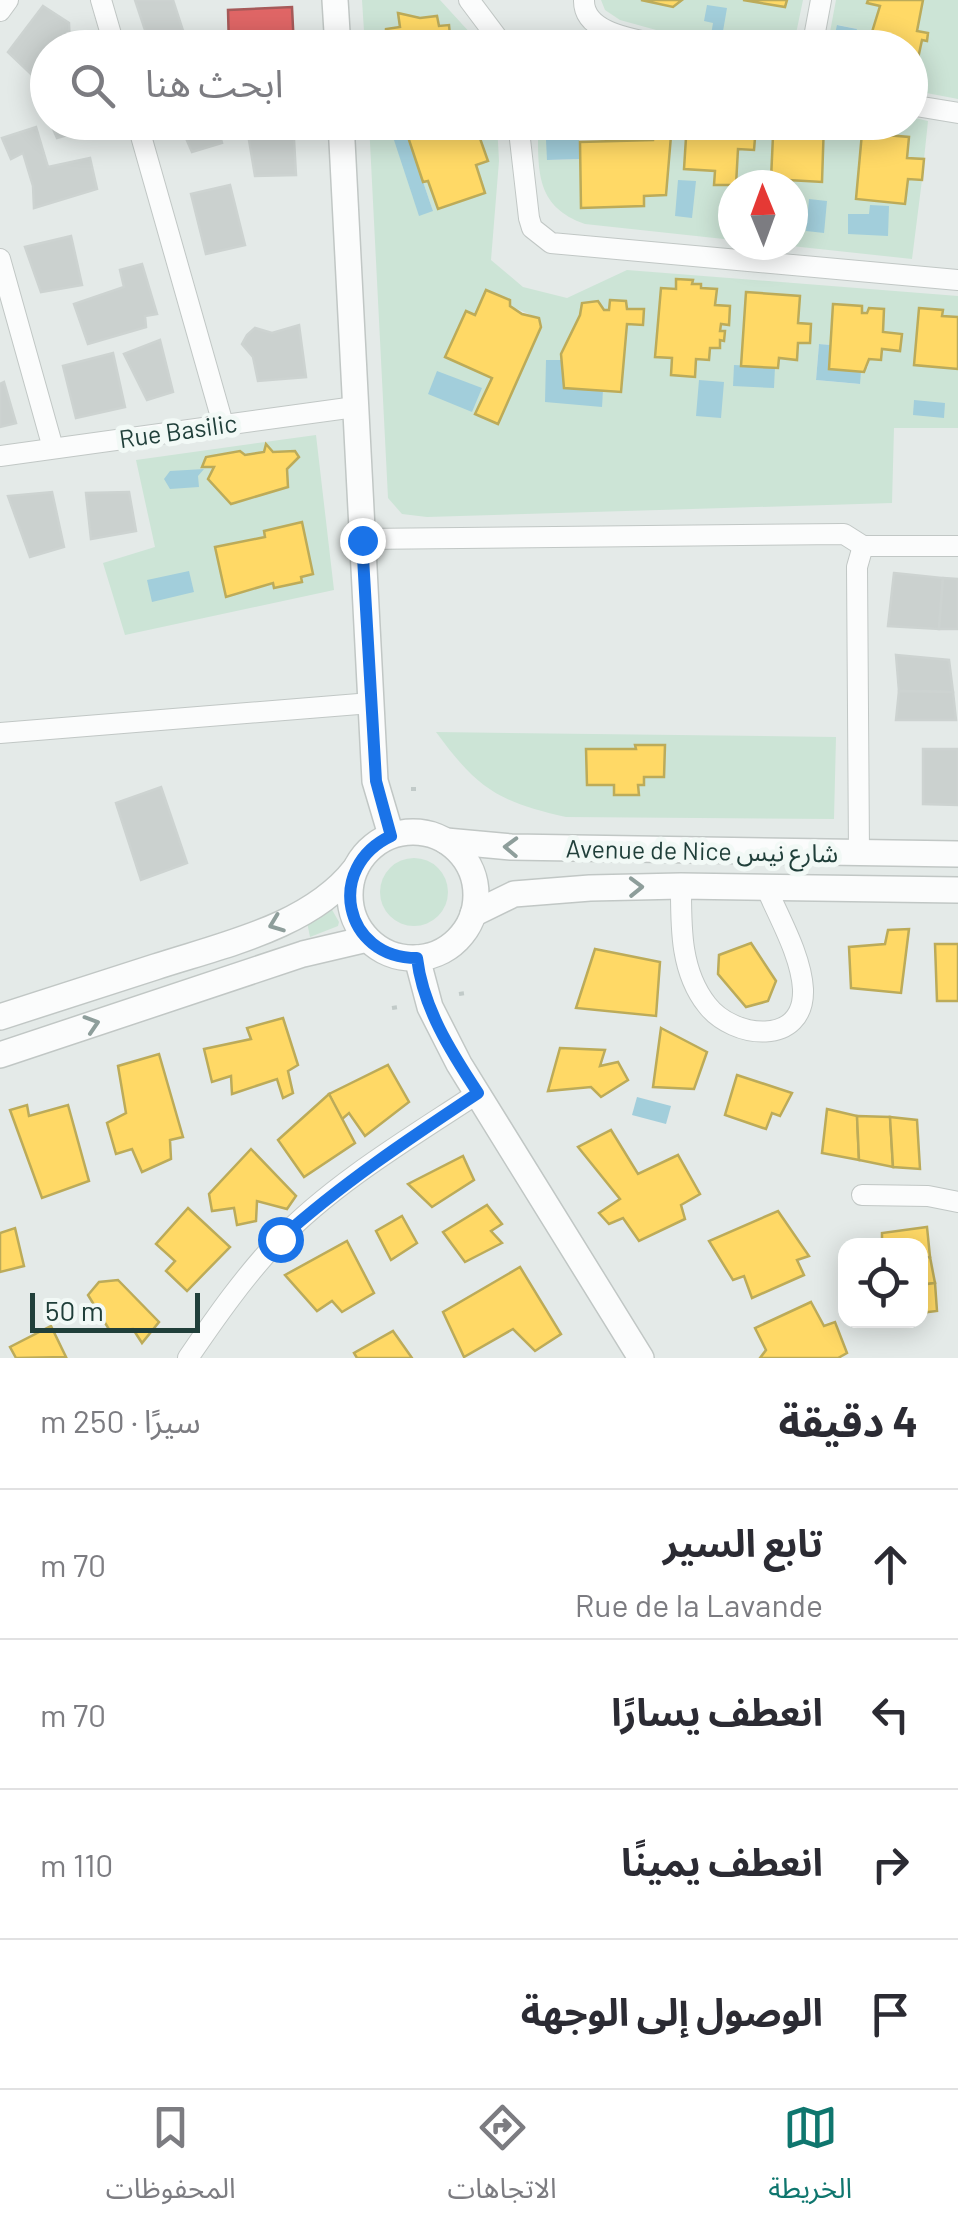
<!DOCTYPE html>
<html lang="ar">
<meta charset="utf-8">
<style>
:root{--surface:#fff;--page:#f7f7f7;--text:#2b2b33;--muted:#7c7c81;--line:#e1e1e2;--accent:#0f766e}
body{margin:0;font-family:Barlow,"Noto Sans Arabic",sans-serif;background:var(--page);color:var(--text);direction:rtl}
.controls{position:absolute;right:30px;bottom:30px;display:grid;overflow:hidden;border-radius:20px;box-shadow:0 5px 25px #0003}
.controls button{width:90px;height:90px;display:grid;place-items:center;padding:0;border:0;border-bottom:2px solid var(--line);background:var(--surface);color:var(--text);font:50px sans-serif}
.compass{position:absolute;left:718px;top:170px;width:90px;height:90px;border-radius:50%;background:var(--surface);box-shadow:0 5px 25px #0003;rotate:359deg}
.scale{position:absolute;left:30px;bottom:25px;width:170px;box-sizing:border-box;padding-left:10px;border:5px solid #203f3a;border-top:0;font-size:28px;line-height:35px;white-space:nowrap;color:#203f3a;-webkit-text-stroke:8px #f2f9f6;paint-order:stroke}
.stop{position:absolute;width:30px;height:30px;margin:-22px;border:8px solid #1a73e8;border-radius:50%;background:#fff}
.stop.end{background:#1a73e8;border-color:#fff;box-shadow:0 2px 10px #0008}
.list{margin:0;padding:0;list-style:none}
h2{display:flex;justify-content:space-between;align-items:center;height:130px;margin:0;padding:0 40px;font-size:42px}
h2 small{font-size:32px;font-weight:400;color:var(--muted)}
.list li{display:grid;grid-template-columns:65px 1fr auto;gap:30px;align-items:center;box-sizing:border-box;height:150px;padding:0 40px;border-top:2px solid var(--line)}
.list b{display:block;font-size:38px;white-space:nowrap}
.list p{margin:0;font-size:32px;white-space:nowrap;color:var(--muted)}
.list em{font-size:32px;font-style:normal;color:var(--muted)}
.icon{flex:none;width:55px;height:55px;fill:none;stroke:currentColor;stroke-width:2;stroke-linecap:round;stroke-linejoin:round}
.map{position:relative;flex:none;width:958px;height:1358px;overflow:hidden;direction:ltr}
.search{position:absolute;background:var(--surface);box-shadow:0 5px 25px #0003;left:30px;right:30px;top:30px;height:110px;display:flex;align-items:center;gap:25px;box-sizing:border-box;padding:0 35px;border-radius:55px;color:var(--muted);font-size:38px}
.sheet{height:730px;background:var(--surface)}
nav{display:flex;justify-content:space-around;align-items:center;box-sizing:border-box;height:140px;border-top:2px solid var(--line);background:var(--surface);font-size:28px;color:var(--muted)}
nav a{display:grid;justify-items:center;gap:5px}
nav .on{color:var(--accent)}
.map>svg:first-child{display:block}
.green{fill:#cce4d6;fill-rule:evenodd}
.water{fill:#a2cedb}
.homes{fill:#ffd966;stroke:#bcab59;stroke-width:2.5}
.shops{fill:#e06666;stroke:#a65a59;stroke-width:2.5}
.building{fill:#cbd1cf;stroke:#cdd3d1;stroke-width:2.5}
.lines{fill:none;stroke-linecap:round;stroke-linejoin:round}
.minor-casing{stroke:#c1c7c5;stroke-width:22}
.tertiary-casing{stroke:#c1c7c5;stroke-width:28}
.path{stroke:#c1cac8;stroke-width:4;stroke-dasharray:5 8;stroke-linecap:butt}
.minor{stroke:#fbfcfc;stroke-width:20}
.tertiary{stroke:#fbfcfc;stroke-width:25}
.oneway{stroke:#8e9e9b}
.route{stroke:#1a73e8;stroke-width:12}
.labels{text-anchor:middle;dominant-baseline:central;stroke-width:10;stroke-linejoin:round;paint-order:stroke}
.street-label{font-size:25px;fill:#203f3a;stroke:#f2f9f6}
</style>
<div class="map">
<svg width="958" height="1358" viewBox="0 0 958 1358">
<rect width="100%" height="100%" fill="#e4eae8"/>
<g class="green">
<path d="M362 0H440L483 47H475L474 42 462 44 460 35 450 36 449 25 439 26 398 13 400 27 386 30 385 47H365Z"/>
<path d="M601 0H641L673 7 682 0H743L785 7 787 0H803L793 48 727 47 696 41 620 20 605 10Z"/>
<path d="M836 0H868V3L880 6 868 45 873 47H853L857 29 838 25 832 47 827 48Z"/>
<path d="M923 0H958V99L911 90V62H917L922 40 927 41 928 34 917 31Z"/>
<path d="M911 117 928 121 924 159 907 158 909 137 863 133 856 199 905 204 908 179 922 180 912 259 782 245H793V185H736L738 149 754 150 755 136H773L771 179 822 182 824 123 910 122Z"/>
<path d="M369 123H403L404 126 391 132 433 211 423 182 428 181 439 209 485 193 476 165 477 130 482 128 480 123H497L499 161 491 260 523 287 567 298 627 270 958 296V317L942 316V310L919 308 958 369V428H894L892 503 427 517 402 514 388 498ZM677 279 692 280V284L701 285V288L716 289 715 305 729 306V324H721L720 331 725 332 724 340H720L719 348H710L696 359 694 377 672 375V358L656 356 661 289H676ZM487 290 510 300V306L538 318 541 327 498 424 476 413 492 378 445 356 466 311 475 315ZM800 296 798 323 811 324 810 343H798L796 359 779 358 778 367 734 366H741ZM611 300 626 301 627 309H644L643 325 627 324 621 392 603 391 601 406 546 361 561 360V354L580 315 609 310ZM869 308 884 310 883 332 900 350 882 349 881 360 869 359 868 367 861 372 859 384 816 380 819 344 831 345Z"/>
<path d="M672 123H687L715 171V185L733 186V240L585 224C537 207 538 174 538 129L653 125V140H547V160L580 159 582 207 644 206V196L666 195Z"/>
<path d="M316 435 334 590 125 635 103 563 155 547 136 460ZM266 445 273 452 295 451 299 457 287 469V487L231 504 208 479 214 467H202L206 457 239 451 245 455 264 452ZM302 523 301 577 226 596 215 547 265 537 264 531Z"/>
<path d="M436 732 836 737 834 819 566 817C498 802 477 788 436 732ZM636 745H665L664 777H644V785H638L639 794 614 785H587V749H636Z"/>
<circle cx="414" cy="892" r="34"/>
<path d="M331 908 339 922 338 926 310 937 307 922Z"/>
</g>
<g class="water">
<path d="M707 5 727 8 722 37 711 35 713 23 704 21Z"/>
<path d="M837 25 857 29 853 47H832Z"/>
<path d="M404 126 433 211 419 216 391 131Z"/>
<path d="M579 139 580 159 547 160 546 140Z"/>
<path d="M678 180 696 181 692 218 675 216Z"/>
<path d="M809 199 827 201 824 233 806 231Z"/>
<path d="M870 205 889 206 888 236 848 234V214H869Z"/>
<path d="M819 344 831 345 829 369 861 372 860 384 816 380Z"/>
<path d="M546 360H561L565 388 603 391 602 407 545 402Z"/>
<path d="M734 365 775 367 774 388 733 386Z"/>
<path d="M437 371 482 388 472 412 428 394Z"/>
<path d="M699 380 724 382 721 418 696 416Z"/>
<path d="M914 400 945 403 944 418 913 415Z"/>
<path d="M204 469 198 476 199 487 170 489 164 479 170 471Z"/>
<path d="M189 571 194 592 152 602 147 580Z"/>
<path d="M637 1097 671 1106 666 1124 632 1115Z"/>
</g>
<g class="homes">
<path d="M641 0H682L673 7Z"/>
<path d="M743 0H787L785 7Z"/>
<path d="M868 0H923L917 31 928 33 927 41 922 40 917 63 910 62V48L868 45 880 6 867 3Z"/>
<path d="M398 13 420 18 437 16 439 26 449 25 450 36 461 35 462 44 475 42V48H385L386 29 400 27Z"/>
<path d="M403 122H480L482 128 477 130 488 161 476 165 485 193 438 209 428 181 423 182Z"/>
<path d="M687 122H742L756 126 754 150 738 149 736 185H714L715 171 684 169Z"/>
<path d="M757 122H824L822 182 771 179 773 136H755Z"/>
<path d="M672 124 666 195 644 196V206L581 208 580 142 653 140V125Z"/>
<path d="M862 133 909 137 907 158 924 159 922 180 908 179 905 204 856 199Z"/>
<path d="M676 279 693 280 692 284H701V288L717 289 715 305 730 306 729 325 721 324 720 331H725L724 341 720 340V348H710L709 360 696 359 695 377 671 375 672 358 655 357 661 288 676 289Z"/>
<path d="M486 290 510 300V306L522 314 539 318 541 327 498 424 475 414 492 378 445 357 466 311 475 315Z"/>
<path d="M746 292 800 296 798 323 811 324 810 343H798L797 360 779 358 778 368 741 366Z"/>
<path d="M610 300 626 301 627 309H644L643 325 627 324 621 392 564 388 561 354 580 315 582 303 598 301 604 310H609Z"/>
<path d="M833 304 862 306V313H867L869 308 884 309 883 332 902 334 900 351 882 349 881 360 869 359 864 372 829 369Z"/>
<path d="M919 308 943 310 942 316 958 317V369L914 365Z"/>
<path d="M266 444 273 452 295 451 299 457 287 469 288 487 231 504 208 479 214 467H202L206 457 240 451 245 455 264 452Z"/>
<path d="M302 522 313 574 301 577 302 582 274 588 273 583 226 597 215 547 265 537 264 531Z"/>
<path d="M635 745H665L664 777H644V785H638L639 795H614V785H587L586 749H636Z"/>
<path d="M909 929 901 993 851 988 849 947 885 944 888 930Z"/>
<path d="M751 943 776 981 768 1001 746 1007 718 974 719 955Z"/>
<path d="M935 944H958V1001H937Z"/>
<path d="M595 949 660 962 656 1016 576 1008Z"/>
<path d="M283 1018 298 1065 288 1071 293 1093 283 1098 277 1079 232 1094 231 1076 212 1082 204 1049 251 1039 247 1028Z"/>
<path d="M661 1028 707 1052 694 1089 653 1087Z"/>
<path d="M560 1048 605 1050 600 1066 618 1062 628 1080 601 1097 591 1087 548 1091Z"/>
<path d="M159 1054 183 1137 170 1140 171 1159 142 1172 132 1149 116 1154 107 1123 126 1113 118 1066Z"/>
<path d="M388 1065 409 1102 365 1136 349 1113 341 1120 329 1094Z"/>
<path d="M737 1075 792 1093 780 1116 772 1113 766 1129 725 1115Z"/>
<path d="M329 1094 355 1143 304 1177 278 1140Z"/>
<path d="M27 1105 29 1116 68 1105 89 1181 42 1198 10 1110Z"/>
<path d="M827 1109 857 1116 859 1160 822 1153Z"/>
<path d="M857 1116 890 1117 893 1167 859 1160Z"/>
<path d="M890 1117 917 1120 920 1169 893 1167Z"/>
<path d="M611 1130 638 1174 678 1155 700 1194 681 1205 685 1219 639 1241 623 1218 609 1224 599 1213 620 1199 578 1147Z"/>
<path d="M251 1149 296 1196 287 1209 257 1201 256 1221 237 1225 234 1208 212 1211 209 1194Z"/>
<path d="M463 1156 474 1180 432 1207 408 1184Z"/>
<path d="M487 1205 502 1224 491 1231 502 1243 465 1262 443 1232Z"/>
<path d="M188 1208 230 1247 187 1291 166 1271 175 1261 156 1244Z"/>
<path d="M778 1211 809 1256 797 1260 804 1275 752 1298 744 1276 733 1280 709 1241Z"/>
<path d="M402 1216 417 1243 391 1260 376 1231Z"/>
<path d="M927 1227 930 1257 920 1258V1246H882V1233Z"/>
<path d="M15 1228 24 1266 0 1272V1233Z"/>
<path d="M347 1241 374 1293 342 1312 332 1301 317 1311 285 1275Z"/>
<path d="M930 1257 935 1283 920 1285V1258Z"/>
<path d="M520 1267 561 1334 535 1351 513 1329 464 1357 443 1312Z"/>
<path d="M118 1280 159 1322 142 1343 133 1329 110 1331 88 1295 99 1282Z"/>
<path d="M935 1283 937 1311 920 1313V1285Z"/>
<path d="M811 1302 824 1326 835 1322 847 1353 838 1358H760L766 1350 755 1328Z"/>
<path d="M51 1326 66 1357 16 1358 10 1347Z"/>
<path d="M393 1331 412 1358H357L354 1353Z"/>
</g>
<path class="shops" d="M292 7 294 48H229L228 10Z"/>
<g class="building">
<path d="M135 0H173L188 46 151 48Z"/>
<path d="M43 6 69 23 70 48H48V73L33 76 8 52Z"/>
<path d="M48 88V116L37 91Z"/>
<path d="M50 122H91L93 128 57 138Z"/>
<path d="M179 122H216L222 143 192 152Z"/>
<path d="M246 122H293L296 175 255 176Z"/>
<path d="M36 127 48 167 90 158 97 189 34 208 33 186 23 153 11 159 2 138Z"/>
<path d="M230 185 245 245 206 254 191 194Z"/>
<path d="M71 236 82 285 41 292 25 247Z"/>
<path d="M142 264 157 314 145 316 146 327 88 344 74 304 124 287 120 270Z"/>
<path d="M299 325 306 377 258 381 253 357 242 344 247 335 255 328 272 333Z"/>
<path d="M160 340 173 392 147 400 124 354Z"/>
<path d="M113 353 125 407 76 418 63 366Z"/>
<path d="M4 382 16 423 0 427V384Z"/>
<path d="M52 492 64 547 30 557 8 496Z"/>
<path d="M129 492 136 531 91 539 86 493Z"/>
<path d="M894 573 943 578 939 629 888 626Z"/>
<path d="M943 578 958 579V629H939Z"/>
<path d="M896 655 949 660 953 692 899 691Z"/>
<path d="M899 691 953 692 956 720H896Z"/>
<path d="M923 749H958V805L923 804Z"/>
<path d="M161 787 187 863 141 880 116 803Z"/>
</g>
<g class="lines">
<defs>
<g id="minor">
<path d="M101 0 115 48"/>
<path d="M469 0 505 48"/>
<path d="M584 0C583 37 645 40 673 48"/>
<path d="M0 11 8 0"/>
<path d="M812 48 821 0"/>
<path d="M910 105 958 113"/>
<path d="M137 122 223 424"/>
<path d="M518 122 529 218 532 228 551 243 958 280"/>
<path d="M0 259 53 448"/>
<path d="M0 456 355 407"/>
<path d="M362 539 844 534 863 546H958"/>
<path d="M0 733 371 703"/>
<path d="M859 853 857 567 863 546"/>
<path d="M681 886C681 926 680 971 707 1005 733 1039 805 1047 803 989 801 955 779 918 766 887"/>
<path d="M862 1195 928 1196 958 1202"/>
<path d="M188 1358C216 1317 244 1277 278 1241 335 1182 410 1138 478 1093"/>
</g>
<g id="tertiary">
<path d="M335 0 338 48"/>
<path d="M341 122 375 781 391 835"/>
<circle cx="413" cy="895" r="63"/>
<path d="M446 841 511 847 958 854"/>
<path d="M473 914 514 894 590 888 681 886 958 890"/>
<path d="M417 958 430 1007 459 1064 641 1358"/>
<path d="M0 1017C52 1000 104 983 155 967 222 945 310 927 355 869"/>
<path d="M0 1055 303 954 367 939"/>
</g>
</defs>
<use href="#minor" class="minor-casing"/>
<use href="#tertiary" class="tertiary-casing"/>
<g class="path">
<path d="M411 789H417"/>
<path d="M459 994 465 993"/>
<path d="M392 1008 398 1007"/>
</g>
<use href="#minor" class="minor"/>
<use href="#tertiary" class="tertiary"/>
</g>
<defs><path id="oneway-chevron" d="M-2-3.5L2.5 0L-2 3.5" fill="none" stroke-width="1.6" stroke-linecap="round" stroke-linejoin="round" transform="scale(2.5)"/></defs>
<g class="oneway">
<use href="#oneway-chevron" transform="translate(511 847) rotate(-178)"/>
<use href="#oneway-chevron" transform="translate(636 887) rotate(-1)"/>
<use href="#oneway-chevron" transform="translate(276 924) rotate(159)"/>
<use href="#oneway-chevron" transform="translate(92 1024) rotate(-18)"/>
</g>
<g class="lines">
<path class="route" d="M280 1239C341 1184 410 1138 478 1093 451 1052 423 1008 417 958 343 958 325 867 391 836L376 781 362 540"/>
</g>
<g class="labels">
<g class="street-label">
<text transform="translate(178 430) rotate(-8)">Rue Basilic</text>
<text transform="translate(702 850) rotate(1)">Avenue de Nice شارع نيس</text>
</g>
</g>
</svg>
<div class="controls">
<button><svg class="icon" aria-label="locate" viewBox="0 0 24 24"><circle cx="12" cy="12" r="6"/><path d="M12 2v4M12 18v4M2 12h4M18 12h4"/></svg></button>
</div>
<svg class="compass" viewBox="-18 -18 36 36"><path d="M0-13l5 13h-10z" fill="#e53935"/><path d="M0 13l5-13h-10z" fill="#7c7c81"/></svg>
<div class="scale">50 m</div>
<div class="stop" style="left:280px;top:1239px"></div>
<div class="stop end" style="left:362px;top:540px"></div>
<div class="search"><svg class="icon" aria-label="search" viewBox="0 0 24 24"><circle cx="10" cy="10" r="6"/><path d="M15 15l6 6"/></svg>ابحث هنا</div>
</div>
<section class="sheet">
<h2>4 دقيقة<small>سيرًا · 250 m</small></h2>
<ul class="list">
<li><svg class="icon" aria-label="ahead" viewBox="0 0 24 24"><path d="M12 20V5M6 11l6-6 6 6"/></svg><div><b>تابع السير</b><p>Rue de la Lavande</p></div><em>70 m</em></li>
<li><svg class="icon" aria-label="left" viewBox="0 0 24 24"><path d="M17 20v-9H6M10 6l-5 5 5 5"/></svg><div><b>انعطف يسارًا</b></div><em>70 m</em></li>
<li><svg class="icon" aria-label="right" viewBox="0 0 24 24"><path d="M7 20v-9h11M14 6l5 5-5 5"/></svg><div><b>انعطف يمينًا</b></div><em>110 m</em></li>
<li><svg class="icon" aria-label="arrive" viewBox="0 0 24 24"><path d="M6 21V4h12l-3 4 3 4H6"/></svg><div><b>الوصول إلى الوجهة</b></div></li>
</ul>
</section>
<nav>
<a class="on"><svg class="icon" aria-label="map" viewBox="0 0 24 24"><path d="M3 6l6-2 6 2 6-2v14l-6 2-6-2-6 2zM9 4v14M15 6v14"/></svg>الخريطة</a>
<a><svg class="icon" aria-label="directions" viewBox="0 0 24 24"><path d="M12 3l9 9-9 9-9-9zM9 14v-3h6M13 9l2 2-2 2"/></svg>الاتجاهات</a>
<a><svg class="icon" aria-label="saved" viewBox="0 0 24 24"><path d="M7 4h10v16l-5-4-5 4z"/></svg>المحفوظات</a>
</nav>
